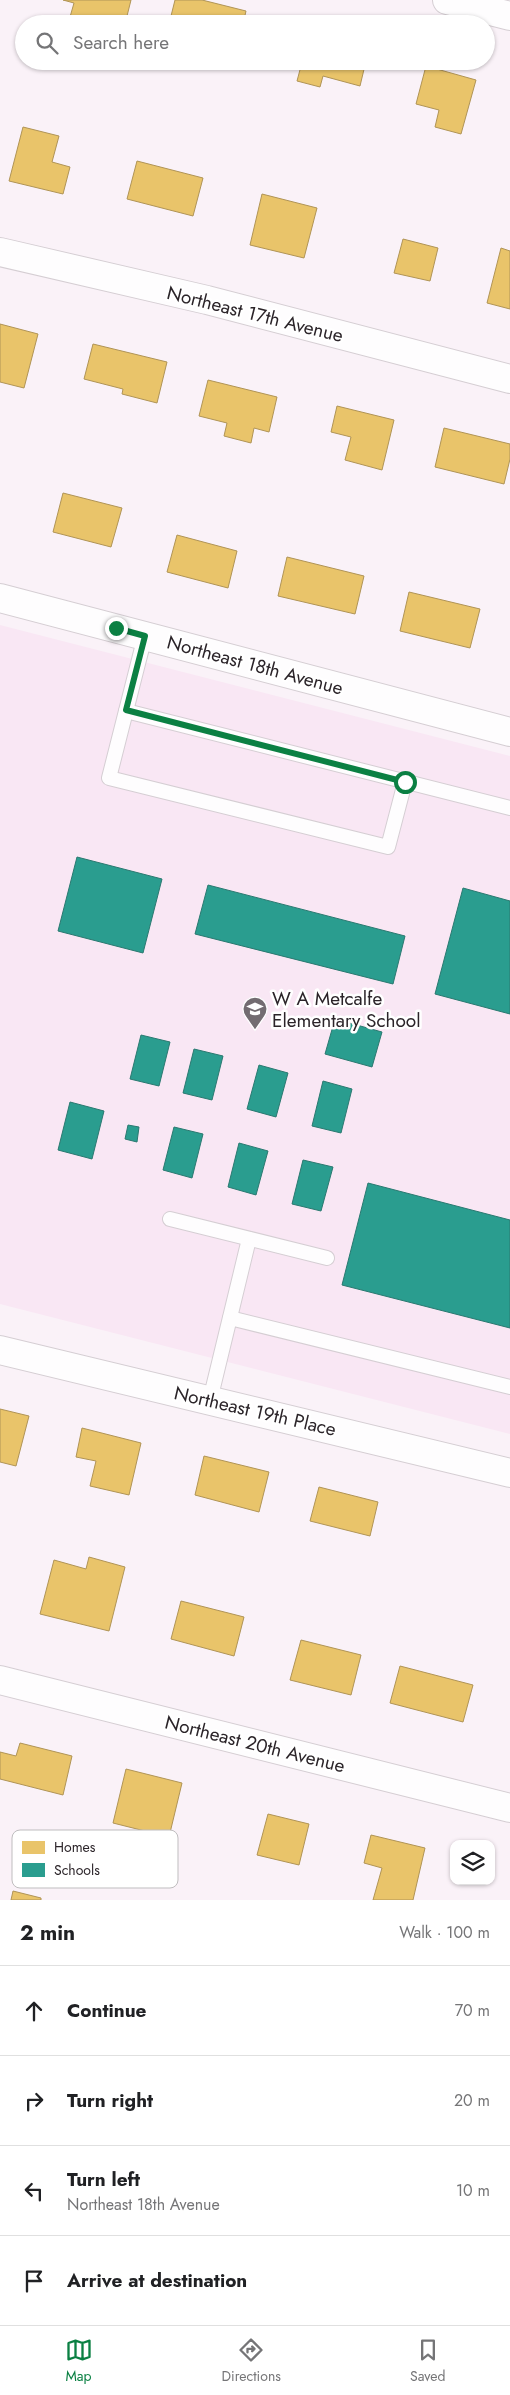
<!DOCTYPE html>
<meta charset="utf-8">
<style>
:root{--surface:#fff;--page:#f2f2f2;--text:#202124;--muted:#757577;--line:#e0e0e0;--accent:#0b8043}
body{margin:0;font-family:Jost,sans-serif;background:var(--page);color:var(--text)}
.controls{position:absolute;right:15px;bottom:15px;display:grid;overflow:hidden;border-radius:10px;box-shadow:0 1px 4px #0004}
.controls button{width:45px;height:45px;display:grid;place-items:center;padding:0;border:0;border-bottom:1px solid var(--line);background:var(--surface);color:var(--text);font:25px sans-serif}
.stop{position:absolute;width:15px;height:15px;margin:-11px;border:4px solid #0b8043;border-radius:50%;background:#fff}
.stop.end{background:#0b8043;border-color:#fff;box-shadow:0 1px 5px #0008}
.list{margin:0;padding:0;list-style:none}
h2{display:flex;justify-content:space-between;align-items:center;height:65px;margin:0;padding:0 20px;font-size:21px}
h2 small{font-size:16px;font-weight:400;color:var(--muted)}
.list li{display:grid;grid-template-columns:32px 1fr auto;gap:15px;align-items:center;box-sizing:border-box;height:90px;padding:0 20px;border-top:1px solid var(--line)}
.list b{display:block;font-size:19px;white-space:nowrap}
.list p{margin:0;font-size:16px;white-space:nowrap;color:var(--muted)}
.list em{font-size:16px;font-style:normal;color:var(--muted)}
.icon{flex:none;width:28px;height:28px;fill:none;stroke:currentColor;stroke-width:2;stroke-linecap:round;stroke-linejoin:round}
.map{position:relative;flex:none;width:510px;height:1900px;overflow:hidden}
.search{position:absolute;background:var(--surface);box-shadow:0 1px 4px #0004;left:15px;right:15px;top:15px;height:55px;display:flex;align-items:center;gap:12px;box-sizing:border-box;padding:0 18px;border-radius:28px;color:var(--muted);font-size:19px}
.sheet{height:425px;background:var(--surface)}
nav{display:flex;justify-content:space-around;align-items:center;box-sizing:border-box;height:70px;border-top:1px solid var(--line);background:var(--surface);font-size:14px;color:var(--muted)}
nav a{display:grid;justify-items:center;gap:2px}
nav .on{color:var(--accent)}
.map>svg:first-child{display:block}
.built{fill:#f9e7f4}
.homes{fill:#e9c46a;stroke:#b09456}
.schools{fill:#2a9d8f;stroke:#2a7970}
.lines{fill:none;stroke-linecap:round;stroke-linejoin:round}
.service-casing{stroke:#d5ced3;stroke-width:16}
.minor-casing{stroke:#d5ced3;stroke-width:30}
.service{stroke:#fefdfe;stroke-width:14}
.minor{stroke:#fefdfe;stroke-width:28}
.route{stroke:#0b8043;stroke-width:6}
.labels{text-anchor:middle;dominant-baseline:central;stroke-width:5;stroke-linejoin:round;paint-order:stroke}
.street-label{font-size:19px;fill:#2b2429;stroke:#fff}
.poi-label{font-size:19px;fill:#2b2429;stroke:#fff;text-anchor:start}
.key{fill:#fff;stroke:#bfbdbf;stroke-width:1}
.key-label{font-size:14px;fill:#2b2429}
</style>
<div class="map">
<svg width="510" height="1900" viewBox="0 0 510 1900">
<rect width="100%" height="100%" fill="#faf2f8"/>
<path class="built" d="M0 625 510 756V1434L0 1304Z"/>
<g class="homes">
<path d="M63 0H131L125 24H68L74 3Z"/>
<path d="M175 0H202L246 11 243 24H169Z"/>
<path d="M283 61H366L360 86 323 76 320 87 297 81 301 66Z"/>
<path d="M426 66 476 80 461 134 435 127 439 110 416 104Z"/>
<path d="M23 127 59 136 52 162 70 167 63 194 9 181Z"/>
<path d="M137 161 203 178 193 216 127 199Z"/>
<path d="M262 194 317 208 304 258 250 245Z"/>
<path d="M403 239 438 248 430 281 394 273Z"/>
<path d="M501 248 510 251V309L487 303Z"/>
<path d="M0 324 38 334 24 388 0 382Z"/>
<path d="M93 344 167 362 157 403 122 394 123 389 84 379Z"/>
<path d="M208 380 277 397 269 432 254 428 251 443 224 436 227 423 199 416Z"/>
<path d="M337 406 394 420 382 470 345 460 351 437 331 432Z"/>
<path d="M444 428 510 444V459L504 484 435 467Z"/>
<path d="M63 493 122 508 111 547 53 532Z"/>
<path d="M177 535 237 551 228 588 167 572Z"/>
<path d="M287 557 364 576 355 614 278 596Z"/>
<path d="M409 592 480 609 470 648 400 631Z"/>
<path d="M0 1409 29 1416 16 1466 0 1462Z"/>
<path d="M82 1428 141 1443 129 1495 90 1486 96 1461 76 1457Z"/>
<path d="M204 1456 269 1472 259 1512 195 1495Z"/>
<path d="M319 1487 378 1502 370 1536 310 1521Z"/>
<path d="M89 1557 125 1567 109 1631 40 1614 54 1560 86 1569Z"/>
<path d="M181 1601 244 1617 234 1656 171 1639Z"/>
<path d="M301 1640 361 1655 351 1695 290 1680Z"/>
<path d="M400 1666 473 1685 463 1722 390 1703Z"/>
<path d="M20 1743 72 1756 63 1795 0 1779V1752L16 1756Z"/>
<path d="M126 1769 182 1783 169 1837 113 1823Z"/>
<path d="M268 1814 309 1824 299 1865 257 1855Z"/>
<path d="M371 1835 425 1848 413 1900H373L382 1868 364 1863Z"/>
<path d="M13 1891 41 1898V1900H11Z"/>
</g>
<g class="schools">
<path d="M77 857 162 879 143 953 58 931Z"/>
<path d="M208 885 405 936 393 984 195 934Z"/>
<path d="M463 888 510 901V1014L435 994Z"/>
<path d="M335 1019 382 1032 372 1067 325 1054Z"/>
<path d="M141 1035 170 1042 159 1086 130 1079Z"/>
<path d="M194 1049 223 1056 212 1100 183 1093Z"/>
<path d="M259 1065 288 1073 276 1117 247 1109Z"/>
<path d="M323 1081 352 1089 341 1133 312 1126Z"/>
<path d="M70 1102 104 1111 92 1159 58 1150Z"/>
<path d="M128 1125 139 1127 137 1142 125 1139Z"/>
<path d="M174 1127 203 1134 192 1178 163 1170Z"/>
<path d="M239 1143 268 1151 256 1195 228 1187Z"/>
<path d="M303 1160 333 1167 321 1211 292 1204Z"/>
<path d="M368 1183 510 1220V1328L342 1285Z"/>
</g>
<g class="lines">
<defs>
<g id="service">
<path d="M145 636 109 778 388 847 405 782"/>
<path d="M126 711 510 808"/>
<path d="M170 1219 327 1258"/>
<path d="M230 1318 510 1387"/>
<path d="M210 1400 249 1239"/>
</g>
<g id="minor">
<path d="M447 0 510 16"/>
<path d="M0 252 207 300 510 379"/>
<path d="M0 598 510 732"/>
<path d="M0 1350 510 1473"/>
<path d="M0 1680 510 1808"/>
</g>
</defs>
<use href="#service" class="service-casing"/>
<use href="#minor" class="minor-casing"/>
<use href="#service" class="service"/>
<use href="#minor" class="minor"/>
</g>
<g class="lines">
<path class="route" d="M116 628 145 636 126 710 405 782"/>
</g>
<defs>
<symbol id="school-pin" viewBox="-11 -11 22 30"><path d="M0 17L-7.5 6A9.5 9.5 0 1 1 7.5 6Z" fill="#736c71" stroke="#fff"/><path d="M0-5L7-2L0 1L-7-2ZM-4 1L0 2.5L4 1V4Q0 6-4 4Z" fill="#fff"/></symbol>
</defs>
<g fill-rule="evenodd">
<use href="#school-pin" x="241" y="995" width="28" height="38"/>
</g>
<g class="labels">
<g class="street-label">
<text transform="translate(255 314) rotate(14)">Northeast 17th Avenue</text>
<text transform="translate(255 665) rotate(15)">Northeast 18th Avenue</text>
<text transform="translate(255 1411) rotate(13)">Northeast 19th Place</text>
<text transform="translate(255 1744) rotate(14)">Northeast 20th Avenue</text>
</g>
<g class="poi-label">
<text x="272" y="998">W A Metcalfe<tspan x="272" dy="22">Elementary School</tspan></text>
</g>
</g>
<rect x="12" y="1830" width="166" height="58" rx="8" class="key"/>
<rect x="22" y="1841" width="23" height="13" fill="#e9c46a"/>
<rect x="22" y="1863" width="23" height="14" fill="#2a9d8f"/>
<g class="key-label">
<text x="54" y="1852">Homes</text>
<text x="54" y="1875">Schools</text>
</g>
</svg>
<div class="controls">
<button><svg class="icon" aria-label="layers" viewBox="0 0 24 24"><path d="M12 4l9 5-9 5-9-5zM3 14l9 5 9-5"/></svg></button>
</div>
<div class="stop" style="left:405px;top:782px"></div>
<div class="stop end" style="left:116px;top:628px"></div>
<div class="search"><svg class="icon" aria-label="search" viewBox="0 0 24 24"><circle cx="10" cy="10" r="6"/><path d="M15 15l6 6"/></svg>Search here</div>
</div>
<section class="sheet">
<h2>2 min<small>Walk · 100 m</small></h2>
<ul class="list">
<li><svg class="icon" aria-label="ahead" viewBox="0 0 24 24"><path d="M12 20V5M6 11l6-6 6 6"/></svg><div><b>Continue</b></div><em>70 m</em></li>
<li><svg class="icon" aria-label="right" viewBox="0 0 24 24"><path d="M7 20v-9h11M14 6l5 5-5 5"/></svg><div><b>Turn right</b></div><em>20 m</em></li>
<li><svg class="icon" aria-label="left" viewBox="0 0 24 24"><path d="M17 20v-9H6M10 6l-5 5 5 5"/></svg><div><b>Turn left</b><p>Northeast 18th Avenue</p></div><em>10 m</em></li>
<li><svg class="icon" aria-label="arrive" viewBox="0 0 24 24"><path d="M6 21V4h12l-3 4 3 4H6"/></svg><div><b>Arrive at destination</b></div></li>
</ul>
</section>
<nav>
<a class="on"><svg class="icon" aria-label="map" viewBox="0 0 24 24"><path d="M3 6l6-2 6 2 6-2v14l-6 2-6-2-6 2zM9 4v14M15 6v14"/></svg>Map</a>
<a><svg class="icon" aria-label="directions" viewBox="0 0 24 24"><path d="M12 3l9 9-9 9-9-9zM9 14v-3h6M13 9l2 2-2 2"/></svg>Directions</a>
<a><svg class="icon" aria-label="saved" viewBox="0 0 24 24"><path d="M7 4h10v16l-5-4-5 4z"/></svg>Saved</a>
</nav>
